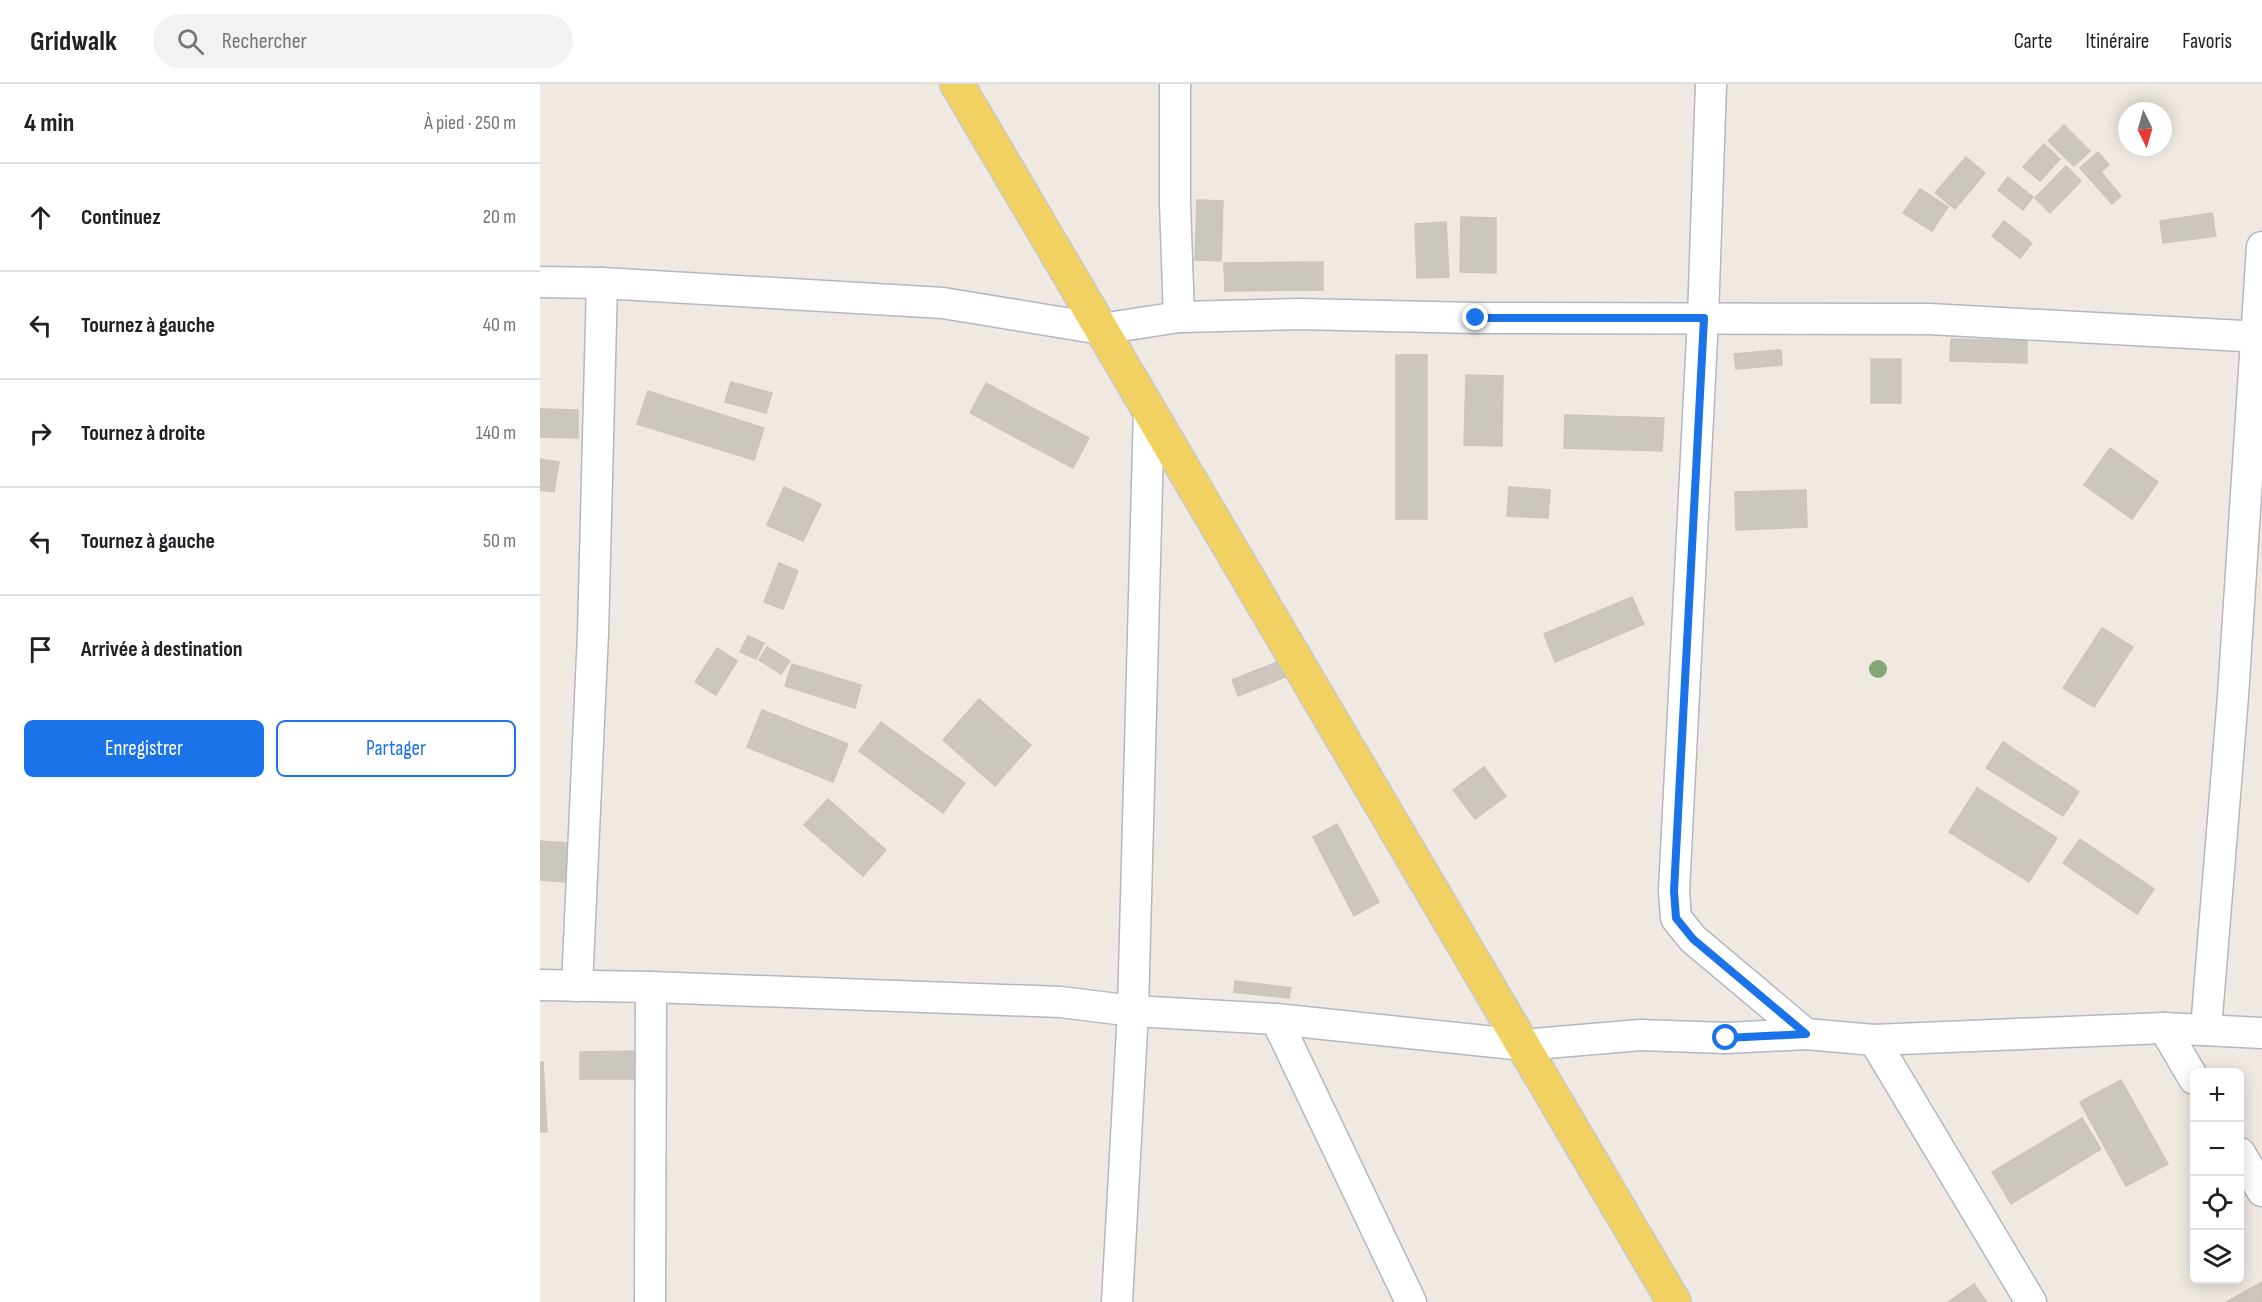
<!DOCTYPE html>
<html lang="fr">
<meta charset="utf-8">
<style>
:root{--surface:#fff;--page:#f2f2f2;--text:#202124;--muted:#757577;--line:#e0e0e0;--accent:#1a73e8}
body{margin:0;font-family:"Sofia Sans Condensed",sans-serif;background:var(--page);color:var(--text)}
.controls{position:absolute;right:18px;bottom:18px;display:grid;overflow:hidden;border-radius:9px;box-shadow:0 3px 15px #0003}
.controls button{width:54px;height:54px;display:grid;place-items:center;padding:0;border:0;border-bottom:2px solid var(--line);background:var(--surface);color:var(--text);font:30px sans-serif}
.compass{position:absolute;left:1578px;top:18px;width:54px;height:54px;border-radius:50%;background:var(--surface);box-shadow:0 3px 15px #0003;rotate:175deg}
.stop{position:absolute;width:18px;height:18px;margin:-14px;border:4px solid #1a73e8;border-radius:50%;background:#fff}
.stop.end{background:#1a73e8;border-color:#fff;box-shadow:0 2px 6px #0008}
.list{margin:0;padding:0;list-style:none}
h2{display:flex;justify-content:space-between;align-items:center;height:78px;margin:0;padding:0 24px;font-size:26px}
h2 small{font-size:20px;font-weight:400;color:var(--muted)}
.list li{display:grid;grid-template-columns:39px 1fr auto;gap:18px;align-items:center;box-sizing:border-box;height:108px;padding:0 24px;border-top:2px solid var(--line)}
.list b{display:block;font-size:22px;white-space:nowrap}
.list em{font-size:20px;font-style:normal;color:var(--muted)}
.actions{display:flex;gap:12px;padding:18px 24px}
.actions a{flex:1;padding:14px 0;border:2px solid var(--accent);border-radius:9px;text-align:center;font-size:21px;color:var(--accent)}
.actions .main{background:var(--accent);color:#fff}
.icon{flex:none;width:33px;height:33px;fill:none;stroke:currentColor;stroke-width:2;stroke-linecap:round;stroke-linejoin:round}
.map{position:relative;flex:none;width:1722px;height:1218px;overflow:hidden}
header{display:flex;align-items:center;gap:36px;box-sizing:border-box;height:84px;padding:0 30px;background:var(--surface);border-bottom:2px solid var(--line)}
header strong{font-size:28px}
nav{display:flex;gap:33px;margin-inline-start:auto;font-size:21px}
.search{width:420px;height:54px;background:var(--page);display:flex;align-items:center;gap:15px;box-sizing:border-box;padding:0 21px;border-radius:33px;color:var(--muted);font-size:22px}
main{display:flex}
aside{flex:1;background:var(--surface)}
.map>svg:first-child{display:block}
.building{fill:#cbc7bf;stroke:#cbc5ba;stroke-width:1.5}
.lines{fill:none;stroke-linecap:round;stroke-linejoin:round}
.minor-casing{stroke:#b4b7c1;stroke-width:33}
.major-casing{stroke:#c9c9c9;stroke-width:36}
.minor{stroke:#fff;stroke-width:30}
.major{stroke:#f2d163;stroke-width:33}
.tree{fill:#84a574}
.route{stroke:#1a73e8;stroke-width:8}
</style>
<header>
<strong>Gridwalk</strong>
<div class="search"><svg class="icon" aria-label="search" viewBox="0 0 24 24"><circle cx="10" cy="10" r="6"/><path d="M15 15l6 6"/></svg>Rechercher</div>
<nav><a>Carte</a><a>Itinéraire</a><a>Favoris</a></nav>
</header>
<main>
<aside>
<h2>4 min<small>À pied · 250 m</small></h2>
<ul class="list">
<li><svg class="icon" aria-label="ahead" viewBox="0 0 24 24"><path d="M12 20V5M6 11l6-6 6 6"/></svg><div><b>Continuez</b></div><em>20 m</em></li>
<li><svg class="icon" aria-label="left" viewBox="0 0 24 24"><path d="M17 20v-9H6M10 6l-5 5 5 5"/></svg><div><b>Tournez à gauche</b></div><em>40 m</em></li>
<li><svg class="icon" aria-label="right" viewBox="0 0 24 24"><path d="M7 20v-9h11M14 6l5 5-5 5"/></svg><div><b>Tournez à droite</b></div><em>140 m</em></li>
<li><svg class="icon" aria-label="left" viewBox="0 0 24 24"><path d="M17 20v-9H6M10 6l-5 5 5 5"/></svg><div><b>Tournez à gauche</b></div><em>50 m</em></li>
<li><svg class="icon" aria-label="arrive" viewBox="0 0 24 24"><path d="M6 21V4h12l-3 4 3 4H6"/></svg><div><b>Arrivée à destination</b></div></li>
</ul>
<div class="actions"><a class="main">Enregistrer</a><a>Partager</a></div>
</aside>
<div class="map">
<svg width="1722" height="1218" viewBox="0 0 1722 1218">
<rect width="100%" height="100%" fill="#efe9e1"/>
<g class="building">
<path d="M1524 41 1550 67 1534 82 1508 57Z"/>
<path d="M1504 60 1520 75 1500 97 1483 83Z"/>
<path d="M1558 68 1569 81 1561 88 1581 112 1572 120 1540 84Z"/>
<path d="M1426 73 1445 89 1415 125 1395 109Z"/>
<path d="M1526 82 1541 97 1510 129 1495 114Z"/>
<path d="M1468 93 1493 113 1483 126 1458 106Z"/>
<path d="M1380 105 1408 123 1392 147 1363 129Z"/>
<path d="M657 116 683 117 681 177 655 176Z"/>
<path d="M1672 129 1676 152 1623 159 1620 137Z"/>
<path d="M921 133 956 134V189L920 188Z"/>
<path d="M1464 137 1492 159 1480 174 1452 152Z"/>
<path d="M906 138 909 193 877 194 875 140Z"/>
<path d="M783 178V206L685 207 684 179Z"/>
<path d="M1411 255 1487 257V279L1410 277Z"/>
<path d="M1241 266 1242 281 1196 285 1194 270Z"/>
<rect x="856" y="271" width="31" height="164"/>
<rect x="1331" y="275" width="30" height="44"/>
<path d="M926 291 963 292 962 362 924 361Z"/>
<path d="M191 298 232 309 226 329 185 318Z"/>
<path d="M446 299 549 354 533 384 430 329Z"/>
<path d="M108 307 224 344 214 376 97 340Z"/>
<path d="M0 325 38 326V354L0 353Z"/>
<path d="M1025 331 1124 334 1122 367 1024 364Z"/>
<path d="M1570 364 1618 398 1592 435 1544 401Z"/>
<path d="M0 375 19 378 14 408 0 406Z"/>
<path d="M244 403 281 420 263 457 227 441Z"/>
<path d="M969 403 1010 406 1008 434 967 432Z"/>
<path d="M1266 406 1267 443 1196 446 1195 408Z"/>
<path d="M239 479 258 487 243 525 224 518Z"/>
<path d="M1092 513 1104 540 1015 578 1004 550Z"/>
<path d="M1562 544 1593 563 1554 623 1523 604Z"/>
<path d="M208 552 224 559 216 575 200 568Z"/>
<path d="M227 563 250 577 241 590 219 576Z"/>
<path d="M177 564 197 577 176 611 155 598Z"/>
<path d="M742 576 748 592 698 612 692 596Z"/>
<path d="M252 580 321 601 315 624 245 602Z"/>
<path d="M439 615 491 661 455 702 403 656Z"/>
<path d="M222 626 308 660 293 698 207 663Z"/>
<path d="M341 638 425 699 403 729 319 667Z"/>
<path d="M1463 658 1539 708 1523 732 1446 684Z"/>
<path d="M944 683 966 712 935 735 913 706Z"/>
<path d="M1437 704 1517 754 1489 798 1409 748Z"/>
<path d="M288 715 346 766 323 792 264 741Z"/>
<path d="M797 740 839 818 814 832 773 753Z"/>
<path d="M1540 755 1614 805 1597 830 1523 779Z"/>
<path d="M0 757 29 759 25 798 0 796Z"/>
<path d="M695 897 751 904 749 914 694 908Z"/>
<path d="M99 967 100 995H40V968Z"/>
<path d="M0 978H3L7 1048H0Z"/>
<path d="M1581 996 1628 1080 1586 1102 1540 1018Z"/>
<path d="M1542 1034 1561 1065 1471 1120 1452 1088Z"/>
<path d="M1722 1198V1218H1686Z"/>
<path d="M1434 1200 1447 1218H1408Z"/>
</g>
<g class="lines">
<defs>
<g id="minor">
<path d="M635 0V119L639 233"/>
<path d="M1171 0 1163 234 1134 807 1136 834 1153 855 1266 950"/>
<path d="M0 198 62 199 403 219 561 245 639 233 758 230 936 234 1389 235 1722 253"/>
<path d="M0 901 111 903 521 918 593 927 736 935 983 961 1100 951 1186 954 1266 950 1334 956 1624 944 1722 949"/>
<path d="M37 902 53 549 62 199"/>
<path d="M736 935 871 1218"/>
<path d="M1624 944 1654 995"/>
<path d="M1666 945 1693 612 1722 163"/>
<path d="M1334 956 1491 1218"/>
<path d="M1700 1069 1722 1107"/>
<path d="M110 1218 111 903"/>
<path d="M577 1218 593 927 609 325"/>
</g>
<path id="major" d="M417 0 1134 1218"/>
</defs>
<use href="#minor" class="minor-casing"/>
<use href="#major" class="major-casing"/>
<use href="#minor" class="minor"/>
<use href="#major" class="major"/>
</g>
<circle class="tree" cx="1338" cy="585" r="9"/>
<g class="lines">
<path class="route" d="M936 234H1164L1134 807 1136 834 1153 855 1266 950 1186 954"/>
</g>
</svg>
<div class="controls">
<button>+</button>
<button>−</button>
<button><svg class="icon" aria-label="locate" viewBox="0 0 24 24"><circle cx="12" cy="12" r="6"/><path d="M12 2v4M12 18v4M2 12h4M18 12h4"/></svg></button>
<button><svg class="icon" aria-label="layers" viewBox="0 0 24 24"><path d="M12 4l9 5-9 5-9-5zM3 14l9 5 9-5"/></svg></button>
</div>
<svg class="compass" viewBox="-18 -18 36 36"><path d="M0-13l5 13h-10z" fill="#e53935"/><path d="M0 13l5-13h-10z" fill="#757577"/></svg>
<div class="stop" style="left:1186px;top:954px"></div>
<div class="stop end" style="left:936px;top:234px"></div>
</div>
</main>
